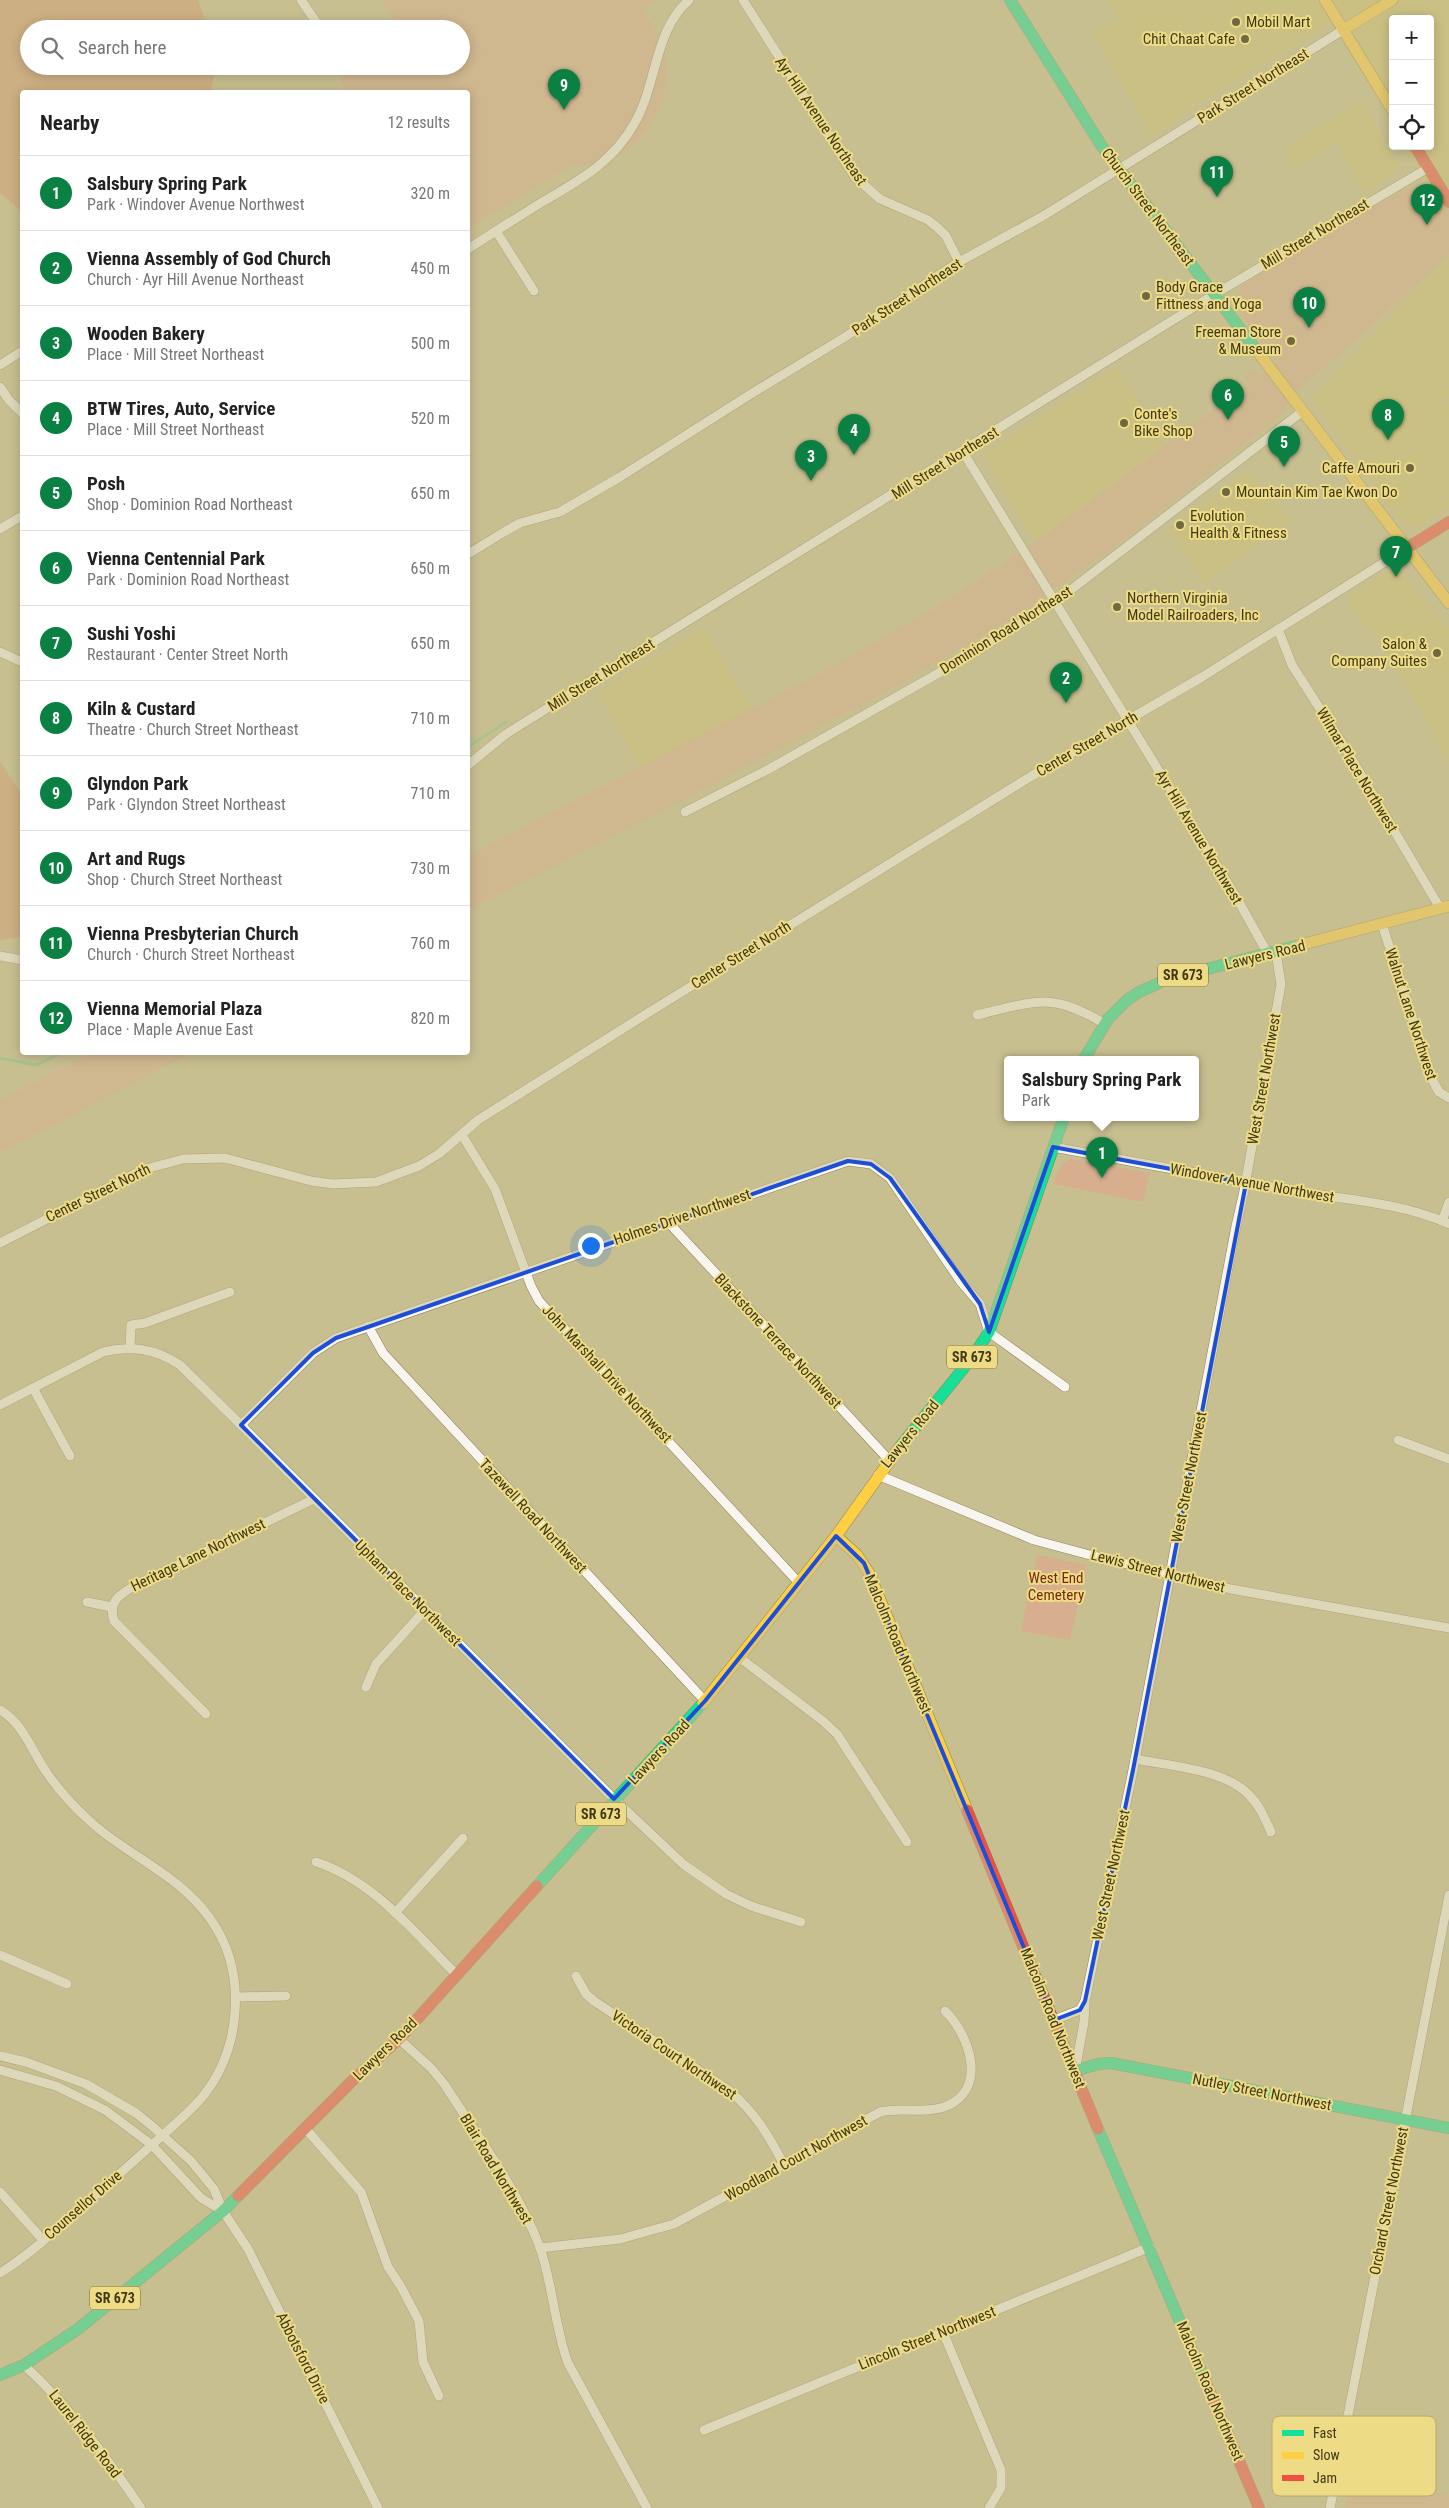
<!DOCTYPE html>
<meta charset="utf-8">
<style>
:root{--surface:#fff;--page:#f2f2f2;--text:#222;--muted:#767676;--line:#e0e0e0;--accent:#0b8043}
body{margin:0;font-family:"Roboto Condensed",sans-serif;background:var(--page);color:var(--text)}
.controls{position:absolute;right:15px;top:15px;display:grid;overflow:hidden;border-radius:5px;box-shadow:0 2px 12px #0003}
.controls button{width:45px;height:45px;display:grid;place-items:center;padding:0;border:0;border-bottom:1px solid var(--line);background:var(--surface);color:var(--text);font:25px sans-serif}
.you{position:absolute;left:590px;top:1245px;width:18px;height:18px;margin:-12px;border:4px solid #fff;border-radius:50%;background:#1a73e8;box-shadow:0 0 0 8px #1a73e833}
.badge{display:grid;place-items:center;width:32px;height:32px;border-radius:50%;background:var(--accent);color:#fff;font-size:16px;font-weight:700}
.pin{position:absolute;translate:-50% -41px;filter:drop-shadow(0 1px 2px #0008)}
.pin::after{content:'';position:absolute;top:26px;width:18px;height:15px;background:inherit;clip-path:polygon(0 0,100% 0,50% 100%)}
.popup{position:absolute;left:1004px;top:1056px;width:195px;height:65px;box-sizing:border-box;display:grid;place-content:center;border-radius:5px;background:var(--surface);filter:drop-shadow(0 1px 4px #0005);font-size:16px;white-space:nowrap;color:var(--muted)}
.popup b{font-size:19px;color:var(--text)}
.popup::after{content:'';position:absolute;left:50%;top:100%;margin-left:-10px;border:10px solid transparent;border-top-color:var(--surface)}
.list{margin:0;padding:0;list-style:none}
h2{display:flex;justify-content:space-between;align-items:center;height:65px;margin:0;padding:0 20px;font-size:21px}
h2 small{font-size:16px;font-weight:400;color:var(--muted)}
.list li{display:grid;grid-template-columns:32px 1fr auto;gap:15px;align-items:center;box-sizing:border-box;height:75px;padding:0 20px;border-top:1px solid var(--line)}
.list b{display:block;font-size:19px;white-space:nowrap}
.list p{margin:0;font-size:16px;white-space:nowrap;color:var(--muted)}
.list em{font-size:16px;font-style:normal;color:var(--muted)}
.icon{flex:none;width:28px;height:28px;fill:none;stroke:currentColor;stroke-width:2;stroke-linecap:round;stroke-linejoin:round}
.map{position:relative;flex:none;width:1449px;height:2508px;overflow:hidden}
.search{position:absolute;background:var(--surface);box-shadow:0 2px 12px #0003;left:20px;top:20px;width:450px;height:55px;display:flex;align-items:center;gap:12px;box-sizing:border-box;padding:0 18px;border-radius:28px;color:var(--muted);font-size:19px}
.panel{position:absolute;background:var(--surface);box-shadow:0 2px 12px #0003;left:20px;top:90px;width:450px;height:965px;border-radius:5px}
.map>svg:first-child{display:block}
.built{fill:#cfc077}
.green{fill:#d7ae8e}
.forest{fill:#d29c77}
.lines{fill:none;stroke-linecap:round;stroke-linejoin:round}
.stream{stroke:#83c591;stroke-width:3}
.street-casing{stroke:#8a825b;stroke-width:10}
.fast-casing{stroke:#8a825b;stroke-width:12}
.slow-casing{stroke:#8a825b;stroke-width:12}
.jam-casing{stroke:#8a825b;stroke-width:12}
.street{stroke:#f7f5ee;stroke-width:9}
.fast{stroke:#16e098;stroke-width:11}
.slow{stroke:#ffcf43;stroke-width:11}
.jam{stroke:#f24e42;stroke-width:11}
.marked{fill:none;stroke:#1d4ed8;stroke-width:4;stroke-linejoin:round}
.poi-dot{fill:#706841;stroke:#eddb86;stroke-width:2}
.labels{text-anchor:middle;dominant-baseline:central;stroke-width:4;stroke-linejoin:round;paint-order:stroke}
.shield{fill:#eddb86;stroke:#756a38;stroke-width:1}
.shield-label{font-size:14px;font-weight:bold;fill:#413916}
.poi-label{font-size:15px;fill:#413916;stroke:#eddb86;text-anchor:start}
.street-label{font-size:15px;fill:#413916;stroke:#eddb86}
.park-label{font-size:15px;fill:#7a280b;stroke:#eddb86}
.key{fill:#eddb86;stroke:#b9aa64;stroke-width:1}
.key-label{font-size:14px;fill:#413916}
</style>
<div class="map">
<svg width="1449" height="2508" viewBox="0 0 1449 2508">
<rect width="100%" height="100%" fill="#c8bf90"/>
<g class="built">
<path d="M1107 0H1449V203L1440 204 1405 146H1430V19H1393V125L1332 24 1208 97 1152 136 1093 33 1119 19Z"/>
<path d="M1363 101 1399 167 1384 180 1364 192 1337 142 1294 169 1287 146Z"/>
<path d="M1449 257V395L1445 397 1449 403V508L1415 528 1402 524 1311 399Z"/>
<path d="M1117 367 1167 444 1035 542 983 454Z"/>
<path d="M1248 471 1291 520 1204 583 1169 529Z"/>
<path d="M1397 566 1449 630V760L1373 629H1367L1346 596Z"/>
<path d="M703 628 753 710 641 768 598 692Z"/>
</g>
<g class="green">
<path d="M381 0H658L642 10 656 30 665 52 667 77 663 101 648 131 638 142 613 158 585 165 570 166 468 229V92H347L339 79 360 66H461V29H401Z"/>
<path d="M1411 187C1430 185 1434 202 1442 216L1440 204 1449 203V254L1376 322 1303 386 1280 416 1121 542 1014 617 898 685 670 807 468 910V856L832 667 933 609 1038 540 1249 384 1244 377 1253 370 1258 377 1278 362C1264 340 1228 315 1242 285L1333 227Z"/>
<path d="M92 1052 191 1053 0 1153V1100Z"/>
<path d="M1072 1159 1150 1173 1143 1202 1054 1184C1058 1172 1059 1162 1072 1159Z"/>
<path d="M1037 1555 1087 1565 1070 1640 1021 1631Z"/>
<path d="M1350 2477 1449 2495V2508H1345Z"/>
</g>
<g class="forest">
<path d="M0 0H198L208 29H29V66H216L211 92H22V212L0 193Z"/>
<path d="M0 762 22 794V937L2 940H0Z"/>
</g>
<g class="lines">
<g class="stream">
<path d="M468 747 506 722"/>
<path d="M0 1058 36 1065 64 1052"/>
</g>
<defs>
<g id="street">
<path d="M301 0 321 29"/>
<path d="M743 0 855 177 880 199 928 220 938 228 946 236 959 262"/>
<path d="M496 231 534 291"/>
<path d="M468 249C491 234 515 219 539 204 576 182 612 164 634 124 657 86 654 30 689 0"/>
<path d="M0 365 22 351"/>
<path d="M0 387 9 400 22 413"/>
<path d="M963 452 1235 895 1268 954"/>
<path d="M0 529 22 516"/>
<path d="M468 554 504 532 520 523 560 512 620 477 754 392 845 337 959 262 1043 216 1343 30"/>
<path d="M1278 629 1292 665 1347 751 1440 908"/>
<path d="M0 652 22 662"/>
<path d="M468 765 506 734 597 677 1215 294 1428 168"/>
<path d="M685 812 769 769 960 661 1055 602 1303 411"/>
<path d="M1382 924 1432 1079 1439 1092 1449 1098"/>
<path d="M0 956 22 960"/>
<path d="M977 1015C1033 1002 1051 991 1103 1023"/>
<path d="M462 1135 495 1189 531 1286 539 1301 799 1583"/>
<path d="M1053 1147C1133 1162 1213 1177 1293 1191 1343 1199 1403 1203 1449 1224"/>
<path d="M1442 1221 1449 1202"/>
<path d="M668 1222 889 1460"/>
<path d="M0 1243 142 1170 183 1159 225 1158 311 1181 333 1184 376 1182 419 1166 440 1153 478 1120 651 1011 1030 777 1202 677 1407 548"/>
<path d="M368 1326 383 1353 705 1701"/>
<path d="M130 1348 131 1325 145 1323 230 1292"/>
<path d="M33 1388 70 1456"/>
<path d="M0 1405 103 1352C132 1345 156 1349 180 1365L241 1425 614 1799 683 1864 726 1894 751 1906 801 1922"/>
<path d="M241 1425 313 1353 336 1338 848 1161 871 1164 890 1178 961 1282 980 1304 989 1332 1065 1387"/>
<path d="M1398 1440 1449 1459"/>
<path d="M878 1475 1034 1540 1086 1554 1231 1589 1449 1628"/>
<path d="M87 1602 112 1607"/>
<path d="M740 1658 823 1721 837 1734 907 1842"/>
<path d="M366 1687 376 1664 425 1610"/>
<path d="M0 1710C24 1724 32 1752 47 1773 60 1792 76 1809 93 1824 132 1858 181 1876 211 1920 247 1971 242 2046 204 2095 192 2110 177 2122 163 2135 144 2152 125 2169 106 2186 72 2215 38 2249 0 2273"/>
<path d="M206 1714 114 1621C107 1600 122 1593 138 1584L314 1499"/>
<path d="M1135 1759C1169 1766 1226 1769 1250 1796 1260 1806 1265 1819 1271 1832"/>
<path d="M316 1862C374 1881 414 1932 456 1974"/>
<path d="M395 1913 463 1838"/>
<path d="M0 1955 67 1984"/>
<path d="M576 1976 586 1994 594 2001 730 2091C756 2114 768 2134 784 2165"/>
<path d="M236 1997 286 1996"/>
<path d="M1054 2020 1080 2010 1085 2001 1133 1770 1236 1226 1244 1191 1281 984 1276 952"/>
<path d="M399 2039 431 2068 445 2085C477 2136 517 2188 539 2245 553 2283 554 2325 568 2363L647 2508"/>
<path d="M0 2056 26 2062 86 2084 136 2113 152 2126 191 2161 214 2189 223 2211 248 2249 378 2508"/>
<path d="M0 2070 56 2086 105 2110 152 2145 201 2198 223 2211"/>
<path d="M1075 2071 1084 2022 1085 2003"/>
<path d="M305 2128 361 2192 388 2267 400 2285 419 2321 423 2362 439 2396"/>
<path d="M0 2192 43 2240"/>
<path d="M540 2248 620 2239 674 2224 880 2112C901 2107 924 2114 944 2107 989 2091 970 2035 945 2011"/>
<path d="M943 2332 1001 2470V2488L989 2508"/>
<path d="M24 2365C70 2407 106 2457 141 2508"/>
<path d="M704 2430 1150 2247"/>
<path d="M1330 2508 1449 1895"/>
</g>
<g id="fast">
<path d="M1010 0 1101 145 1257 351"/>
<path d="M1084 1059 1108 1019 1127 1000 1139 992 1168 979 1300 945"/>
<path d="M899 1448 971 1359 989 1332 1064 1117"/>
<path d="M537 1886 703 1703"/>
<path d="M1075 2071 1098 2064 1111 2063 1449 2128"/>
<path d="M1098 2129 1203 2376"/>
<path d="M0 2375 24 2365 78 2329 223 2211 238 2196"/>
</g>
<g id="slow">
<path d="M1325 0 1393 111"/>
<path d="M1343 30 1392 0"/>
<path d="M1257 351 1449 603"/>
<path d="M1300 945 1449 906"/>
<path d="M836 1536 857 1555 869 1573 967 1810"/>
<path d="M703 1703 836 1536 899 1448"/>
</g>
<g id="jam">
<path d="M1415 146 1449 202"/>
<path d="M1407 548 1449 522"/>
<path d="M967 1810 1098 2129"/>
<path d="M238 2196 353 2080 399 2039 537 1886"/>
<path d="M1203 2376 1259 2508"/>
</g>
</defs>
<use href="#street" class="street-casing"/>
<use href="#fast" class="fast-casing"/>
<use href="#slow" class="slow-casing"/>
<use href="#jam" class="jam-casing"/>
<use href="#street" class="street"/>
<use href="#fast" class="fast"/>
<use href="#slow" class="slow"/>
<use href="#jam" class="jam"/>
</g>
<path d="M0 0H1449V2508H0ZM1053 1147 1246 1183 1133 1770 1085 2001 1080 2010 1054 2020 864 1563 836 1536 705 1701 614 1799 241 1425 313 1353 336 1338 848 1161 871 1164 890 1178 980 1304 989 1332Z" fill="#c8bf90" fill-opacity=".55" fill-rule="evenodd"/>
<path class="marked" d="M1053 1147 1246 1183 1133 1770 1085 2001 1080 2010 1054 2020 864 1563 836 1536 705 1701 614 1799 241 1425 313 1353 336 1338 848 1161 871 1164 890 1178 980 1304 989 1332Z"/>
<g class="poi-dot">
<circle cx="1236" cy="22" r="5"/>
<circle cx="1245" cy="39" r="5"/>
<circle cx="1146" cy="296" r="5"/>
<circle cx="1291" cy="341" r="5"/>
<circle cx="1124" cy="423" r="5"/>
<circle cx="1410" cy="468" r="5"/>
<circle cx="1226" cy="492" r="5"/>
<circle cx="1180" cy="525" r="5"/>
<circle cx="1117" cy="607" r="5"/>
<circle cx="1437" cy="653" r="5"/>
</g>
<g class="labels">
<g class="shield">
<rect x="1158" y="963.5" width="50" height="23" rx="4"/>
<rect x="947" y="1345.5" width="50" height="23" rx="4"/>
<rect x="576" y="1802.5" width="50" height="23" rx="4"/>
<rect x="90" y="2286.5" width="50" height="23" rx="4"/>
</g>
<g class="shield-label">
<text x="1183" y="975">SR 673</text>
<text x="972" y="1357">SR 673</text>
<text x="601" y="1814">SR 673</text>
<text x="115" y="2298">SR 673</text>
</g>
<g class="poi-label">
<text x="1246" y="22">Mobil Mart</text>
<text x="1235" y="39" text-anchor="end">Chit Chaat Cafe</text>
<text x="1156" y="287">Body Grace<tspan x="1156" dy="17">Fittness and Yoga</tspan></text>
<text x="1281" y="332" text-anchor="end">Freeman Store<tspan x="1281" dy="17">&amp; Museum</tspan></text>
<text x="1134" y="414">Conte's<tspan x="1134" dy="17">Bike Shop</tspan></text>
<text x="1400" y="468" text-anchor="end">Caffe Amouri</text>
<text x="1236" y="492">Mountain Kim Tae Kwon Do</text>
<text x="1190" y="516">Evolution<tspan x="1190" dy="17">Health &amp; Fitness</tspan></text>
<text x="1127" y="598">Northern Virginia<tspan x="1127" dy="17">Model Railroaders, Inc</tspan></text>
<text x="1427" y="644" text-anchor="end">Salon &amp;<tspan x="1427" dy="17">Company Suites</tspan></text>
</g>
<g class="street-label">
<text transform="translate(1253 86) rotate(-32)">Park Street Northeast</text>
<text transform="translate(821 121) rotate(56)">Ayr Hill Avenue Northeast</text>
<text transform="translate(1148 207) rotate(53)">Church Street Northeast</text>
<text transform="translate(1315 234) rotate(-31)">Mill Street Northeast</text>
<text transform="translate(907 297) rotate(-33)">Park Street Northeast</text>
<text transform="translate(945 463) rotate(-32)">Mill Street Northeast</text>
<text transform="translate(1006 630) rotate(-32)">Dominion Road Northeast</text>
<text transform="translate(601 675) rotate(-32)">Mill Street Northeast</text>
<text transform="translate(1087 744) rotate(-30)">Center Street North</text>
<text transform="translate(1357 770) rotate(59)">Wilmar Place Northwest</text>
<text transform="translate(1199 837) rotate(59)">Ayr Hill Avenue Northwest</text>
<text transform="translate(741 955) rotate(-32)">Center Street North</text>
<text transform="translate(1265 955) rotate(-14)">Lawyers Road</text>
<text transform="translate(1411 1014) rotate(72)">Walnut Lane Northwest</text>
<text transform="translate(1264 1079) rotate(-80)">West Street Northwest</text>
<text transform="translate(1252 1183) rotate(10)">Windover Avenue Northwest</text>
<text transform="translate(98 1193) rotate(-26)">Center Street North</text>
<text transform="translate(682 1217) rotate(-19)">Holmes Drive Northwest</text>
<text transform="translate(778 1341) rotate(47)">Blackstone Terrace Northwest</text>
<text transform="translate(607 1374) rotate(47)">John Marshall Drive Northwest</text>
<text transform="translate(910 1434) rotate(-51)">Lawyers Road</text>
<text transform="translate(1189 1477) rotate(-79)">West Street Northwest</text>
<text transform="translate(533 1516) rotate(47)">Tazewell Road Northwest</text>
<text transform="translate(198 1555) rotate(-26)">Heritage Lane Northwest</text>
<text transform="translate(1158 1571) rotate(14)">Lewis Street Northwest</text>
<text transform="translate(408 1593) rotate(45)">Upham Place Northwest</text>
<text transform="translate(898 1644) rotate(67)">Malcolm Road Northwest</text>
<text transform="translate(659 1752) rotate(-47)">Lawyers Road</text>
<text transform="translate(1111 1875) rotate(-78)">West Street Northwest</text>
<text transform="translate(1053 2018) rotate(68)">Malcolm Road Northwest</text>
<text transform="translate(385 2049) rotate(-44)">Lawyers Road</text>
<text transform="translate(674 2055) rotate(34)">Victoria Court Northwest</text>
<text transform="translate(1262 2092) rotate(11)">Nutley Street Northwest</text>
<text transform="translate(796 2158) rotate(-29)">Woodland Court Northwest</text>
<text transform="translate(496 2169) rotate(59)">Blair Road Northwest</text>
<text transform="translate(1389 2201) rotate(-79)">Orchard Street Northwest</text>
<text transform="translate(83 2205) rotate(-41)">Counsellor Drive</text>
<text transform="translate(927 2338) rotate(-22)">Lincoln Street Northwest</text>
<text transform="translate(303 2358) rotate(63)">Abbotsford Drive</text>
<text transform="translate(1210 2391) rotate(67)">Malcolm Road Northwest</text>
<text transform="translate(85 2434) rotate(52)">Laurel Ridge Road</text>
</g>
<g class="park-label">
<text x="1056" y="1578">West End<tspan x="1056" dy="17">Cemetery</tspan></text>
</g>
</g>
<rect x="1272" y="2416" width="164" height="80" rx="8" class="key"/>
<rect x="1282" y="2430" width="22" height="6" fill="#16e098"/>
<rect x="1282" y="2452" width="22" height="7" fill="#ffcf43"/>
<rect x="1282" y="2475" width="22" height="6" fill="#f24e42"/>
<g class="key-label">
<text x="1313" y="2438">Fast</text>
<text x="1313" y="2460">Slow</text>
<text x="1313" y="2483">Jam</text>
</g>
</svg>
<div class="controls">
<button>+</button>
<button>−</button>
<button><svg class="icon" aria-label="locate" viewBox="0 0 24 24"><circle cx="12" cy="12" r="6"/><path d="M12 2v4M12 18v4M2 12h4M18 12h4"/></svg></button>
</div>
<div class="you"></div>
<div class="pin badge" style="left:1102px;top:1178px">1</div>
<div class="popup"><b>Salsbury Spring Park</b>Park</div>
<div class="pin badge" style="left:1066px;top:703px">2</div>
<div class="pin badge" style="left:811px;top:481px">3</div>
<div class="pin badge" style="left:854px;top:455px">4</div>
<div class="pin badge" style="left:1284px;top:467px">5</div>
<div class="pin badge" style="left:1228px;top:420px">6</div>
<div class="pin badge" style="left:1396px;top:577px">7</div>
<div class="pin badge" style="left:1388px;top:440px">8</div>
<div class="pin badge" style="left:564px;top:110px">9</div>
<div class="pin badge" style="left:1309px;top:328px">10</div>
<div class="pin badge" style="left:1217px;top:197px">11</div>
<div class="pin badge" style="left:1427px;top:225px">12</div>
<div class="search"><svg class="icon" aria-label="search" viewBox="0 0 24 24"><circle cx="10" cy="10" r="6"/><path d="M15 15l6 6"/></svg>Search here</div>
<section class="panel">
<h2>Nearby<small>12 results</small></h2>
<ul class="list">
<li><span class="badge">1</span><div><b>Salsbury Spring Park</b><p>Park · Windover Avenue Northwest</p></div><em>320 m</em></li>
<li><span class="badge">2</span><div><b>Vienna Assembly of God Church</b><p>Church · Ayr Hill Avenue Northeast</p></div><em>450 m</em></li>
<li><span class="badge">3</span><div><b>Wooden Bakery</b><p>Place · Mill Street Northeast</p></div><em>500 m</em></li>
<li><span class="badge">4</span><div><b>BTW Tires, Auto, Service</b><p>Place · Mill Street Northeast</p></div><em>520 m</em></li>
<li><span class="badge">5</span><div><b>Posh</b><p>Shop · Dominion Road Northeast</p></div><em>650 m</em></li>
<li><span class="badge">6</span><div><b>Vienna Centennial Park</b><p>Park · Dominion Road Northeast</p></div><em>650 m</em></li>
<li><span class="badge">7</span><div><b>Sushi Yoshi</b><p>Restaurant · Center Street North</p></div><em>650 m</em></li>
<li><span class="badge">8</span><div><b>Kiln &amp; Custard</b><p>Theatre · Church Street Northeast</p></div><em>710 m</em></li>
<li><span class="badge">9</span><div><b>Glyndon Park</b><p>Park · Glyndon Street Northeast</p></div><em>710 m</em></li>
<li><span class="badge">10</span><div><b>Art and Rugs</b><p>Shop · Church Street Northeast</p></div><em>730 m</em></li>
<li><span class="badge">11</span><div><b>Vienna Presbyterian Church</b><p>Church · Church Street Northeast</p></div><em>760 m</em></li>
<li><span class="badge">12</span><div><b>Vienna Memorial Plaza</b><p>Place · Maple Avenue East</p></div><em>820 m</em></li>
</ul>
</section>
</div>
